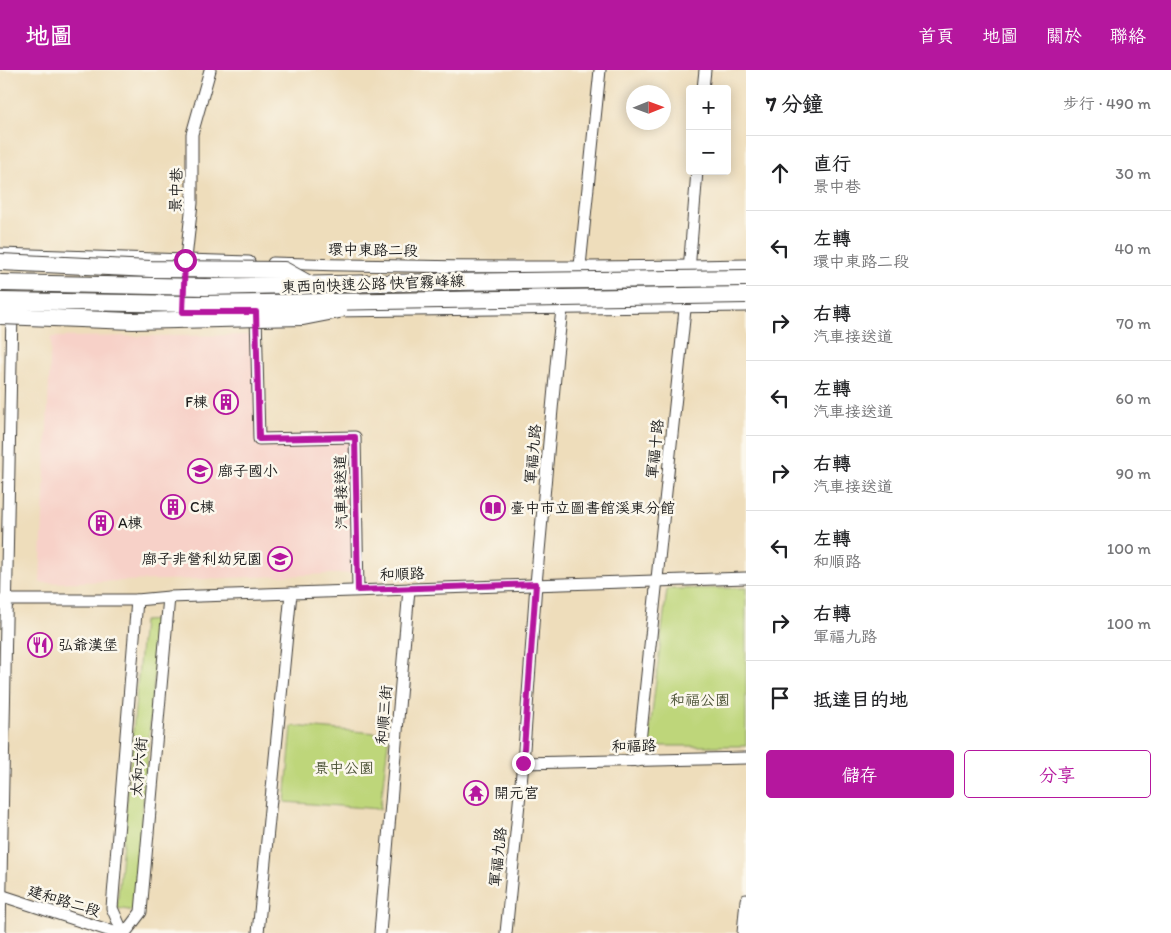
<!DOCTYPE html>
<html lang="zh-TW">
<meta charset="utf-8">
<style>
:root{--surface:#fff;--page:#f6f6f6;--text:#202124;--muted:#757577;--line:#e0e0e0;--accent:#b5179e}
body{margin:0;font-family:Itim,"LXGW WenKai TC",sans-serif;background:var(--page);color:var(--text)}
.controls{position:absolute;right:15px;top:15px;display:grid;overflow:hidden;border-radius:5px;box-shadow:0 2px 12px #0003}
.controls button{width:45px;height:45px;display:grid;place-items:center;padding:0;border:0;border-bottom:1px solid var(--line);background:var(--surface);color:var(--text);font:25px sans-serif}
.compass{position:absolute;left:626px;top:15px;width:45px;height:45px;border-radius:50%;background:var(--surface);box-shadow:0 2px 12px #0003;rotate:89deg}
.stop{position:absolute;width:15px;height:15px;margin:-11px;border:4px solid #b5179e;border-radius:50%;background:#fff}
.stop.end{background:#b5179e;border-color:#fff;box-shadow:0 1px 5px #0008}
.list{margin:0;padding:0;list-style:none}
h2{display:flex;justify-content:space-between;align-items:center;height:65px;margin:0;padding:0 20px;font-size:21px}
h2 small{font-size:16px;font-weight:400;color:var(--muted)}
.list li{display:grid;grid-template-columns:32px 1fr auto;gap:15px;align-items:center;box-sizing:border-box;height:75px;padding:0 20px;border-top:1px solid var(--line)}
.list b{display:block;font-size:19px;white-space:nowrap}
.list p{margin:0;font-size:16px;white-space:nowrap;color:var(--muted)}
.list em{font-size:16px;font-style:normal;color:var(--muted)}
.actions{display:flex;gap:10px;padding:15px 20px}
.actions a{flex:1;padding:11px 0;border:1px solid var(--accent);border-radius:5px;text-align:center;font-size:18px;color:var(--accent)}
.actions .main{background:var(--accent);color:#fff}
.icon{flex:none;width:28px;height:28px;fill:none;stroke:currentColor;stroke-width:2;stroke-linecap:round;stroke-linejoin:round}
.map{position:relative;flex:none;width:746px;height:863px;overflow:hidden}
header{display:flex;align-items:center;gap:30px;box-sizing:border-box;height:70px;padding:0 25px;background:var(--accent);color:#fff}
header strong{font-size:24px}
nav{display:flex;gap:28px;margin-inline-start:auto;font-size:18px}
main{display:flex}
aside{flex:1;background:var(--surface)}
.map>svg:first-child{display:block}
.built{fill:#f7d1c8}
.green{fill:#bed67a;stroke:#6d794b}
.lines{fill:none;stroke-linecap:round;stroke-linejoin:round}
.minor-casing{stroke:#3c3934;stroke-width:13}
.minor{stroke:#fff;stroke-width:11}
.highway-bridge-casing{stroke:#3c3934;stroke-width:18;stroke-linecap:butt}
.highway-bridge{stroke:#fff;stroke-width:16}
.route{stroke:#b5179e;stroke-width:6}
.labels{text-anchor:middle;dominant-baseline:central;stroke-width:5;stroke-linejoin:round;paint-order:stroke}
.street-label{font-size:15px;fill:#1c1c1c;stroke:#fbf7ec}
.poi-label{font-size:15px;fill:#1c1c1c;stroke:#fbf7ec;text-anchor:start}
.park-label{font-size:15px;fill:#4d5438;stroke:#fbf7ec}
</style>
<header>
<strong>地圖</strong>
<nav><a>首頁</a><a>地圖</a><a>關於</a><a>聯絡</a></nav>
</header>
<main>
<div class="map">
<svg width="746" height="863" viewBox="0 0 746 863">
<rect width="100%" height="100%" fill="#fbf7ec"/>
<filter id="ink" filterUnits="userSpaceOnUse"><feTurbulence type="fractalNoise" baseFrequency=".02" numOctaves="2"/><feDisplacementMap in="SourceGraphic" scale="10" xChannelSelector="R" yChannelSelector="G"/><feConvolveMatrix kernelMatrix="1 2 1 2 8 2 1 2 1" color-interpolation-filters="sRGB"/></filter>
<filter id="wash" filterUnits="userSpaceOnUse"><feTurbulence type="fractalNoise" baseFrequency=".0096" numOctaves="4" result="noise"/><feDisplacementMap in="SourceGraphic" scale="20" xChannelSelector="R" yChannelSelector="G"/><feGaussianBlur stdDeviation="1.12" result="paint"/><feColorMatrix in="noise" values="0 0 0 0 0 0 0 0 0 0 0 0 0 0 0 0 0 1.4 0 .05"/><feComposite in="paint" operator="in"/></filter>
<g filter="url(#wash)">
<rect width="100%" height="100%" fill="#edb"/>
<path class="built" d="M257 265 259 369 355 367 358 503 201 509 40 513 51 267Z"/>
<g class="green">
<path d="M746 518V676H648L667 519Z"/>
<path d="M160 550 159 552 134 841 117 838 143 551Z"/>
<path d="M292 656 389 664 380 739 285 732Z"/>
</g>
</g>
<g filter="url(#ink)">
<g class="lines">
<defs>
<g id="minor">
<path d="M703 19 705 0"/>
<path d="M0 184 249 192"/>
<path d="M273 193C430 198 588 198 746 195"/>
<path d="M185 198 192 133V64L210 0"/>
<path d="M689 201 697 101"/>
<path d="M74 241 181 242"/>
<path d="M332 241 746 236"/>
<path d="M256 243 259 369 355 367 358 520"/>
<path d="M0 530H137L169 527 746 508"/>
<path d="M638 691 686 230"/>
<path d="M523 693 746 688"/>
<path d="M0 825 117 863"/>
<path d="M0 863 12 240"/>
<path d="M123 863 112 838 137 530"/>
<path d="M125 863 141 842 169 527"/>
<path d="M258 863 291 523"/>
<path d="M380 863 409 519"/>
<path d="M506 863 523 693 536 514 557 285 562 239 580 196 600 0"/>
<path d="M743 863 746 830"/>
</g>
</defs>
<use href="#minor" class="minor-casing"/>
<use href="#minor" class="minor"/>
<defs>
<g id="highway-bridge">
<path d="M0 192 151 199 284 200 311 215"/>
<path d="M0 213 205 217 378 213 746 208"/>
<path d="M0 231 196 234 746 225"/>
<path d="M0 246 133 251 303 247 339 240"/>
</g>
</defs>
<use href="#highway-bridge" class="highway-bridge-casing"/>
<use href="#highway-bridge" class="highway-bridge"/>
</g>
</g>
<g class="lines" filter="url(#ink)">
<path class="route" d="M185 190 183 242H256L259 369 355 367 358 520 536 514 523 693"/>
</g>
<defs>
<symbol id="building-ring" viewBox="-11 -11 22 22"><circle r="9.5" fill="#fbf7ec" stroke="#b5179e" stroke-width="1.5"/><path d="M-4-6H4V6H1V3H-1V6H-4ZM-2.5-4.3h1.7v1.8h-1.7ZM.8-4.3h1.7v1.8H.8ZM-2.5-1h1.7V.8h-1.7ZM.8-1h1.7V.8H.8Z" fill="#b5179e"/></symbol>
<symbol id="school-ring" viewBox="-11 -11 22 22"><circle r="9.5" fill="#fbf7ec" stroke="#b5179e" stroke-width="1.5"/><path d="M0-5L7-2L0 1L-7-2ZM-4 1L0 2.5L4 1V4Q0 6-4 4Z" fill="#b5179e"/></symbol>
<symbol id="library-ring" viewBox="-11 -11 22 22"><circle r="9.5" fill="#fbf7ec" stroke="#b5179e" stroke-width="1.5"/><path d="M-6-4Q-3-5.5-.7-3.5V5Q-3 3-6 4ZM6-4Q3-5.5 .7-3.5V5Q3 3 6 4Z" fill="#b5179e"/></symbol>
<symbol id="restaurant-ring" viewBox="-11 -11 22 22"><circle r="9.5" fill="#fbf7ec" stroke="#b5179e" stroke-width="1.5"/><path d="M-5-6h1v4h1v-4h1v4h1v-4h1v5L-1.5 .5V6h-2V.5L-5-1ZM5-6V6H3V1.5H1.5Q1.5-4 5-6Z" fill="#b5179e"/></symbol>
<symbol id="temple-ring" viewBox="-11 -11 22 22"><circle r="9.5" fill="#fbf7ec" stroke="#b5179e" stroke-width="1.5"/><path d="M0-6L5-2H3V0L6.5 2.5H4V6H1.5V3h-3V6H-4V2.5H-6.5L-3 0V-2H-5Z" fill="#b5179e"/></symbol>
</defs>
<g fill-rule="evenodd">
<use href="#building-ring" x="212" y="318" width="28" height="28"/>
<use href="#school-ring" x="186" y="387" width="28" height="28"/>
<use href="#building-ring" x="159" y="423" width="28" height="28"/>
<use href="#library-ring" x="479" y="424" width="28" height="28"/>
<use href="#building-ring" x="87" y="439" width="28" height="28"/>
<use href="#school-ring" x="266" y="475" width="28" height="28"/>
<use href="#restaurant-ring" x="26" y="561" width="28" height="28"/>
<use href="#temple-ring" x="462" y="709" width="28" height="28"/>
</g>
<g class="labels">
<g class="street-label">
<text transform="translate(176 120) rotate(-88)">景中巷</text>
<text transform="translate(373 180) rotate(1)">環中東路二段</text>
<text transform="translate(373 214) rotate(-2)">東西向快速公路 快官霧峰線</text>
<text transform="translate(655 379) rotate(-84)">軍福十路</text>
<text transform="translate(533 384) rotate(-85)">軍福九路</text>
<text transform="translate(341 422) rotate(-91)">汽車接送道</text>
<text transform="translate(402 504) rotate(-2)">和順路</text>
<text transform="translate(384 645) rotate(-85)">和順三街</text>
<text transform="translate(634 676) rotate(-1)">和福路</text>
<text transform="translate(139 697) rotate(-85)">太和六街</text>
<text transform="translate(498 787) rotate(-84)">軍福九路</text>
<text transform="translate(64 831) rotate(17)">建和路二段</text>
</g>
<g class="poi-label">
<text x="208" y="332" text-anchor="end">F棟</text>
<text x="218" y="401">廍子國小</text>
<text x="190" y="437">C棟</text>
<text x="510" y="438">臺中市立圖書館溪東分館</text>
<text x="118" y="453">A棟</text>
<text x="262" y="489" text-anchor="end">廍子非營利幼兒園</text>
<text x="58" y="575">弘爺漢堡</text>
<text x="494" y="723">開元宮</text>
</g>
<g class="park-label">
<text x="700" y="630">和福公園</text>
<text x="344" y="698">景中公園</text>
</g>
</g>
</svg>
<div class="controls">
<button>+</button>
<button>−</button>
</div>
<svg class="compass" viewBox="-18 -18 36 36"><path d="M0-13l5 13h-10z" fill="#e53935"/><path d="M0 13l5-13h-10z" fill="#757577"/></svg>
<div class="stop" style="left:185px;top:190px"></div>
<div class="stop end" style="left:523px;top:693px"></div>
</div>
<aside>
<h2>7 分鐘<small>步行 · 490 m</small></h2>
<ul class="list">
<li><svg class="icon" aria-label="ahead" viewBox="0 0 24 24"><path d="M12 20V5M6 11l6-6 6 6"/></svg><div><b>直行</b><p>景中巷</p></div><em>30 m</em></li>
<li><svg class="icon" aria-label="left" viewBox="0 0 24 24"><path d="M17 20v-9H6M10 6l-5 5 5 5"/></svg><div><b>左轉</b><p>環中東路二段</p></div><em>40 m</em></li>
<li><svg class="icon" aria-label="right" viewBox="0 0 24 24"><path d="M7 20v-9h11M14 6l5 5-5 5"/></svg><div><b>右轉</b><p>汽車接送道</p></div><em>70 m</em></li>
<li><svg class="icon" aria-label="left" viewBox="0 0 24 24"><path d="M17 20v-9H6M10 6l-5 5 5 5"/></svg><div><b>左轉</b><p>汽車接送道</p></div><em>60 m</em></li>
<li><svg class="icon" aria-label="right" viewBox="0 0 24 24"><path d="M7 20v-9h11M14 6l5 5-5 5"/></svg><div><b>右轉</b><p>汽車接送道</p></div><em>90 m</em></li>
<li><svg class="icon" aria-label="left" viewBox="0 0 24 24"><path d="M17 20v-9H6M10 6l-5 5 5 5"/></svg><div><b>左轉</b><p>和順路</p></div><em>100 m</em></li>
<li><svg class="icon" aria-label="right" viewBox="0 0 24 24"><path d="M7 20v-9h11M14 6l5 5-5 5"/></svg><div><b>右轉</b><p>軍福九路</p></div><em>100 m</em></li>
<li><svg class="icon" aria-label="arrive" viewBox="0 0 24 24"><path d="M6 21V4h12l-3 4 3 4H6"/></svg><div><b>抵達目的地</b></div></li>
</ul>
<div class="actions"><a class="main">儲存</a><a>分享</a></div>
</aside>
</main>
